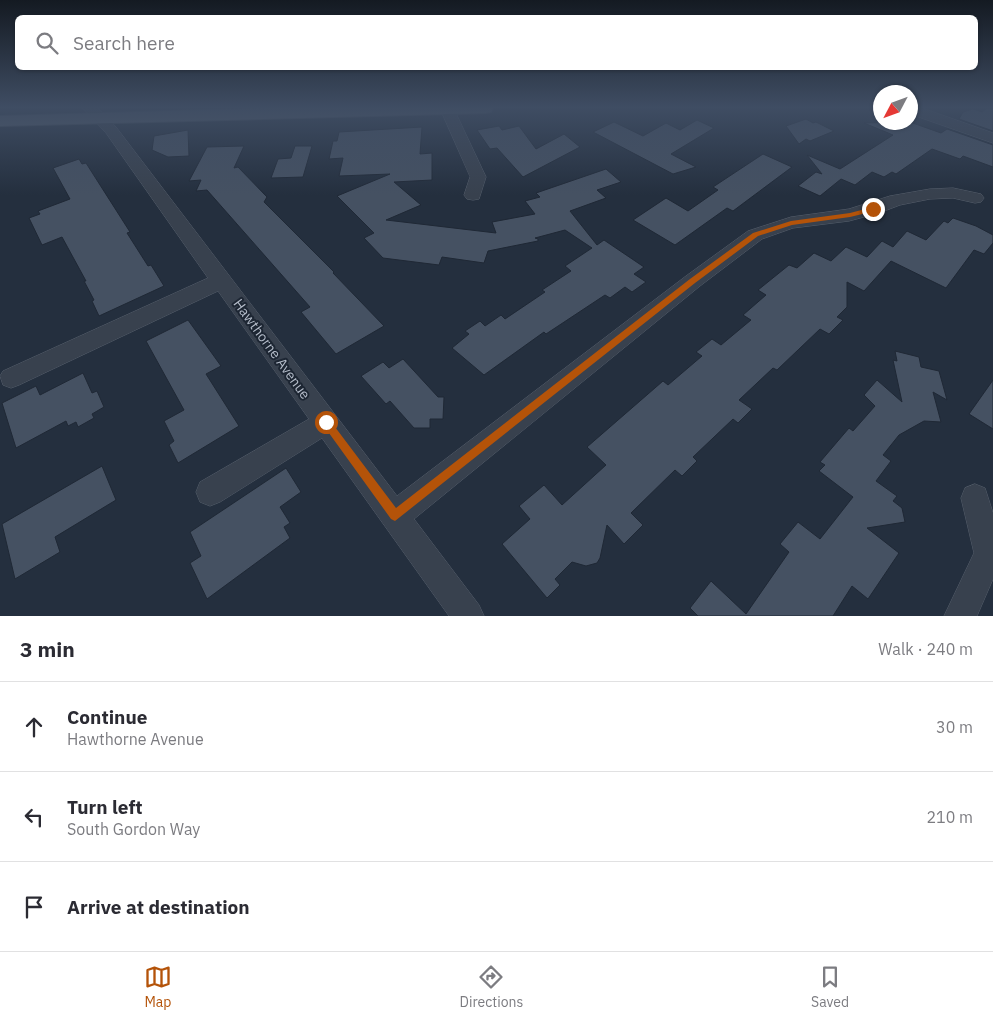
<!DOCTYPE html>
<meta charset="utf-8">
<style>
:root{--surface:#fff;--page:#f2f2f3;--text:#2b2b33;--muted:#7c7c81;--line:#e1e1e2;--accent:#b45309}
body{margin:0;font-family:"IBM Plex Sans",sans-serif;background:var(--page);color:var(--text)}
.compass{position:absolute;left:873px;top:85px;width:45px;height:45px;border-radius:50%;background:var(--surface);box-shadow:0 1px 4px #0004;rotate:229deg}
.stop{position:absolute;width:15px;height:15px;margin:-11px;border:4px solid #b45309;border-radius:50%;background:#fff}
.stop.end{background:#b45309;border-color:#fff;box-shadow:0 1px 5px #0008}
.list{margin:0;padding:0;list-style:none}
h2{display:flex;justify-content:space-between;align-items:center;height:65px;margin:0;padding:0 20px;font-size:21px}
h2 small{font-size:16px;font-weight:400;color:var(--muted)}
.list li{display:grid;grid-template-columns:32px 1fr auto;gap:15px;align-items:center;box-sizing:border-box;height:90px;padding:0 20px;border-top:1px solid var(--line)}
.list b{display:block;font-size:19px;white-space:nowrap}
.list p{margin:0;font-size:16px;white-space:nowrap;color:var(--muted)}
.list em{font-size:16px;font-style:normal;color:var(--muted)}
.icon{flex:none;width:28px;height:28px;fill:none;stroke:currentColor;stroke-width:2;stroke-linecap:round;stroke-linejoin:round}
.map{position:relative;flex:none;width:993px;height:616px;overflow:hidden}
.search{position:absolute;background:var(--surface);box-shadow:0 1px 4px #0004;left:15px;right:15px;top:15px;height:55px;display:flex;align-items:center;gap:12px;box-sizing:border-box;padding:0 18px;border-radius:8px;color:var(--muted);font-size:19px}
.sheet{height:335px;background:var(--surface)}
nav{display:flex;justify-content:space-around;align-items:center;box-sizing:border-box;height:70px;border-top:1px solid var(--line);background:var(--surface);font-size:14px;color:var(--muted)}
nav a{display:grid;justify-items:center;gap:2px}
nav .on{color:var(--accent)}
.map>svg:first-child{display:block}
.building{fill:#455162;stroke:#1f2835}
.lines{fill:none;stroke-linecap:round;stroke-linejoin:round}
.minor-casing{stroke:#565f6c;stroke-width:1}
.major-casing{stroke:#414a57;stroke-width:2}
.minor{fill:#38414e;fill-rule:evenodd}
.major{fill:#56606e;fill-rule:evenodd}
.route{fill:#b45309}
.labels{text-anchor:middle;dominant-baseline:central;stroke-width:4;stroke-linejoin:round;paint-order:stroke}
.street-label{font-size:14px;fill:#b4bcc9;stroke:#1d2633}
</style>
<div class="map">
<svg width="993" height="616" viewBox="0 0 993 616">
<rect width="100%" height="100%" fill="#242f3e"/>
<g class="building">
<path d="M987 108H993V131L959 119 963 112 973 109 982 112Z"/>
<path d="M806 119 813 123 816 122 834 131 810 141 806 139 799 144 786 126Z"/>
<path d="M697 120 714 128 671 154 696 167 673 174 593 132 614 122 643 136 666 123 680 130Z"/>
<path d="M910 122 941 133 947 129 993 145V167L963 156 960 159 932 149 896 174 892 172 884 177 872 172 855 185 841 179 820 196 798 186 816 172 822 174 807 155 840 169 893 135 864 123Z"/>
<path d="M499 126 502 130 519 126 536 149 564 134 580 147 523 177 497 148 490 149 477 130Z"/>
<path d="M422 127 420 154 432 153V180L394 182 421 205 386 220 496 233 492 222 535 214 525 201 540 197 536 193 606 169 621 182 597 190 606 198 570 211 597 245 604 240 644 267 634 274 646 282 632 292 625 287 610 298 605 295 546 334 544 332 484 375 452 348 469 334 465 331 480 321 485 326 501 315 505 319 545 292 542 290 571 271 565 266 592 248 565 230 535 238 538 239V241L488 251 484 263 442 257 439 265 383 258 364 238 374 233 337 196 390 174 339 176 343 158 329 159 333 141H337L339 132Z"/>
<path d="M188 130 189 156 168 157 152 150 154 136Z"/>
<path d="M244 146 234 168 238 167 267 197 264 202 334 272 333 273 384 326 336 354 301 312 310 307 207 190 196 191 201 180 189 181 207 147Z"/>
<path d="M295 146H312L303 177 271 178 278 159 291 158Z"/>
<path d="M763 154 792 167 733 211 727 208 675 245 633 220 666 198 688 211 718 190 713 187Z"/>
<path d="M79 159 82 164 86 163 130 232 127 233 148 266 151 265 164 286 99 316 92 301 94 300 84 281H86L62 237 42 245 29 218 40 214 38 211 70 199 53 168Z"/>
<path d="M953 218 976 226 993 235V243L984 254 974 250 946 288 891 261 864 291 847 282V307L837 317 843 320 829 334 820 329 777 370 773 368 739 400 752 409 738 423 733 419 693 457 697 461 682 476 675 470 631 513 643 525 624 544 607 525 600 558 597 563 586 566 572 562 555 579 560 585 547 598 502 544 530 519 519 506 544 485 562 505 606 465 587 447 663 381 668 385 702 356 696 352 712 339 721 345 751 320 743 315 766 295 758 290 789 265 797 268 814 253 831 261 846 247 867 257 882 241 893 247 907 231 926 240 944 221 948 223Z"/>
<path d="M188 320 221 366 206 374 239 426 178 463 169 445 174 441 164 421 184 410 146 341Z"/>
<path d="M895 351 919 357 921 367 939 371 947 400 933 392 941 422 924 421 899 435 883 455 891 461 876 481 897 496 893 501 902 508 905 522 867 528 899 553 868 599 852 586 833 616H698L690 608 711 581 746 614 789 552 780 544 798 522 820 539 853 497 819 471 825 465 820 462 849 428 853 431 875 406 864 395 877 380 902 402 893 360 897 361Z"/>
<path d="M403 359 438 397H444L443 419H430V428H414L390 401 386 404 361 376 383 362 389 368Z"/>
<path d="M83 373 92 393 97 391 104 407 92 414 94 418 78 427 76 422 68 426 66 421 16 448 2 403 36 386 40 395Z"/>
<path d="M993 380V429L969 414Z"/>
<path d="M102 466 116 500 55 537 60 552 15 579 2 524Z"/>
<path d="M286 468 301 492 280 507 290 523 284 527 290 538 207 599 190 563 201 556 190 532Z"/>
</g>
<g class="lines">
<defs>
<g id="minor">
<path d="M83 108H98L116 127 397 496 686 276 748 231 791 217 849 209 890 196 930 189 953 188 981 194 984 198 981 202 975 203 953 198 930 199 900 205 879 213 849 221 793 228 762 239 700 286 414 519 479 605 484 616H449L322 438 220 502 210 506 200 502 196 492 200 482 309 419 218 291 19 385 11 388 3 385 0 376 3 371 208 278 106 133Z"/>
<path d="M440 108 454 109 486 177 479 199 473 200 467 199 464 195 470 177Z"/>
<path d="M910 108H922L993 133V143L910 114Z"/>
<path d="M975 484 985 488 993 513V579L977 616H944L974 553 961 498 965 488Z"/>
</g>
<path id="major" d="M271 108H493L491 112 485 113 0 126V116Z"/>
</defs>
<use href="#minor" class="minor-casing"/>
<use href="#major" class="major-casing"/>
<use href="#minor" class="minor"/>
<use href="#major" class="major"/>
</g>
<linearGradient id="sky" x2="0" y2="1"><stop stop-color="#141a22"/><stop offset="0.55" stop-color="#3f4d63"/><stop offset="1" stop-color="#3f4d63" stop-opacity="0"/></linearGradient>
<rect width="993" height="195" fill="url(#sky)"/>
<path class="route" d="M873 207 876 209 875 211 850 217 792 225 758 236 695 283 395 521 391 519 321 422 322 419H329L396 508 690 279 753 233 791 221 850 213Z"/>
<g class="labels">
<g class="street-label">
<text transform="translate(272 349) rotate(54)">Hawthorne Avenue</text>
</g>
</g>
</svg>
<svg class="compass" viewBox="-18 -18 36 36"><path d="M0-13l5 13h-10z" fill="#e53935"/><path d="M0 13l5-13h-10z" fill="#7c7c81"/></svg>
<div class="stop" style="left:326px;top:422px"></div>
<div class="stop end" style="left:873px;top:209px"></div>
<div class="search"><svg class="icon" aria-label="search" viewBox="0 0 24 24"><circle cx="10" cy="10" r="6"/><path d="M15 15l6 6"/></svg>Search here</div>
</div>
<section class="sheet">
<h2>3 min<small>Walk · 240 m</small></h2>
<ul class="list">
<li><svg class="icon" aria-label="ahead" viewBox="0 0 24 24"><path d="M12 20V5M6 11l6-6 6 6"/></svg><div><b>Continue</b><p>Hawthorne Avenue</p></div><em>30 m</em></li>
<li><svg class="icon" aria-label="left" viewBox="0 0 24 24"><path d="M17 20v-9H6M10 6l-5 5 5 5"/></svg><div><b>Turn left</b><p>South Gordon Way</p></div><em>210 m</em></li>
<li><svg class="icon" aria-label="arrive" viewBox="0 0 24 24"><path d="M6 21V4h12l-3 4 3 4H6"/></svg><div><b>Arrive at destination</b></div></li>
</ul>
</section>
<nav>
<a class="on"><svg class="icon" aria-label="map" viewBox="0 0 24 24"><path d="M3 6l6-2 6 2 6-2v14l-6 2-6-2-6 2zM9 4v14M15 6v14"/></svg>Map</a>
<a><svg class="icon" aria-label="directions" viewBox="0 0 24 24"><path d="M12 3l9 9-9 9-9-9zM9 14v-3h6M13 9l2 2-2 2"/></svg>Directions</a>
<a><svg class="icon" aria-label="saved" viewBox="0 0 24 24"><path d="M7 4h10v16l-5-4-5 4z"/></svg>Saved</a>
</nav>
